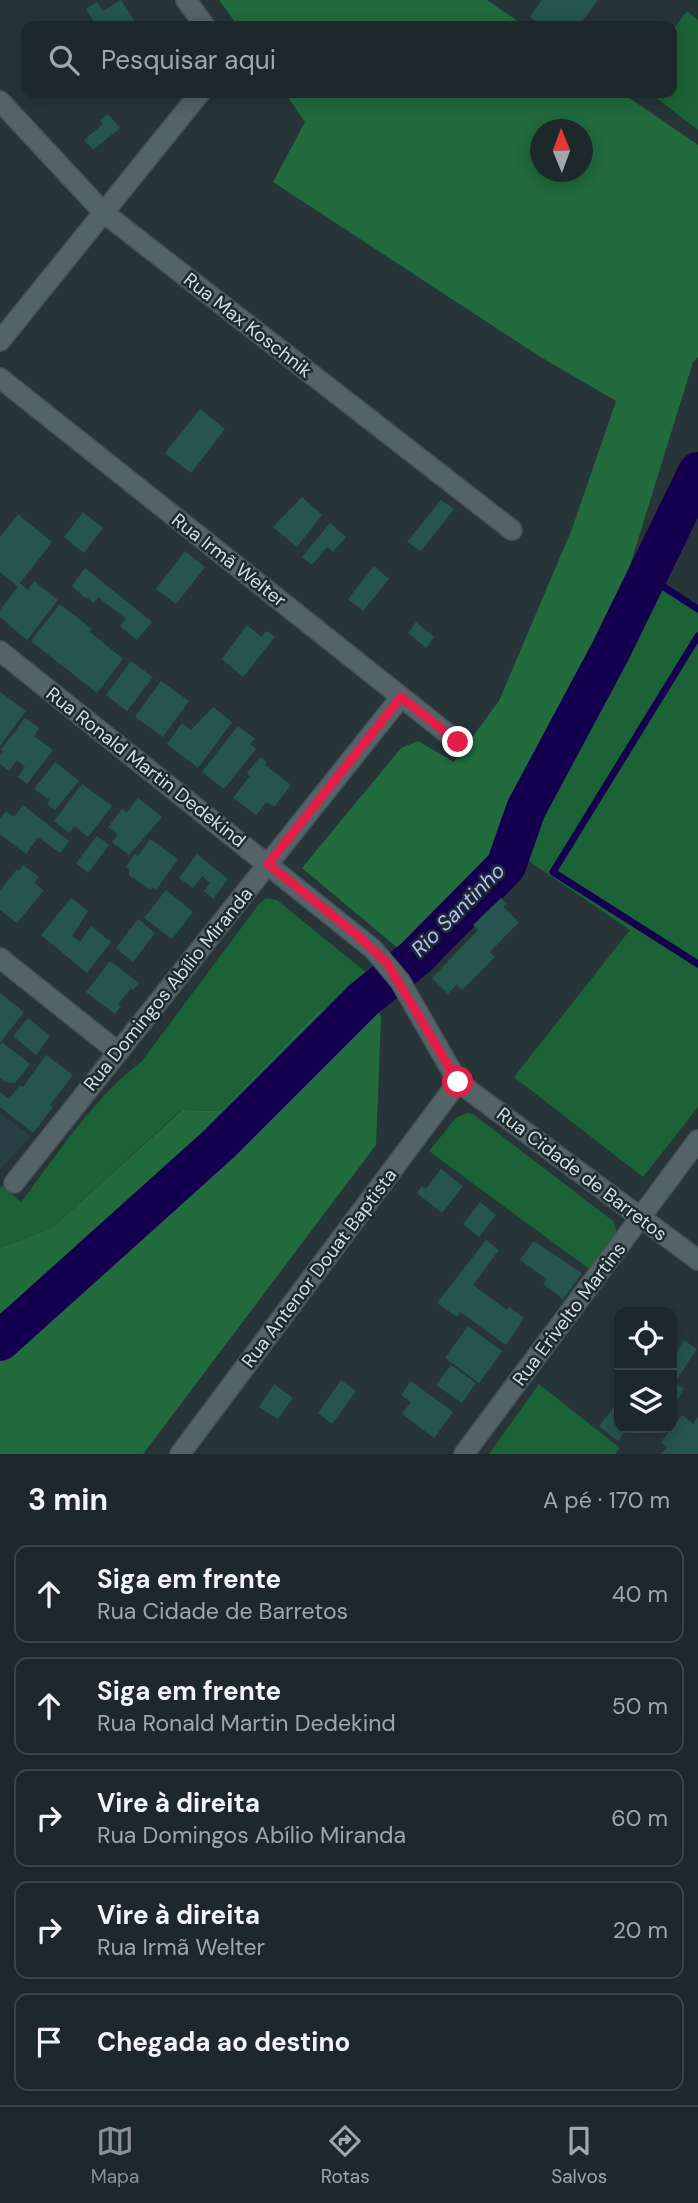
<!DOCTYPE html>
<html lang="pt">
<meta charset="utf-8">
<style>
:root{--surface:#1d282b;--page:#2a3437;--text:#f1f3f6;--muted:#a0a6a9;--line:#3b4447;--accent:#8c9099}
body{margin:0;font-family:"DM Sans",sans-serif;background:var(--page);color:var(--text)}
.controls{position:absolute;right:21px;bottom:21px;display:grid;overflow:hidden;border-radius:14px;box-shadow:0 4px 18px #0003}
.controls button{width:63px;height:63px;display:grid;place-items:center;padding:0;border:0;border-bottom:2px solid var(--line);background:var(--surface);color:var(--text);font:35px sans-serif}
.compass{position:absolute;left:530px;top:119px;width:63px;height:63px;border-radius:50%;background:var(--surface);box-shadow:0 4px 18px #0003;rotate:359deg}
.stop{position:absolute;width:21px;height:21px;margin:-16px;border:5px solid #e11d48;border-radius:50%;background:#fff}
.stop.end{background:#e11d48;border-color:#fff;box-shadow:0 2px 7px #0008}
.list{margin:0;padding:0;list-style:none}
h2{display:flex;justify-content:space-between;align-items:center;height:91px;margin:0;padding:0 28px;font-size:30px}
h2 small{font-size:23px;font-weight:400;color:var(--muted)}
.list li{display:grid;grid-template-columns:46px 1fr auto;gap:21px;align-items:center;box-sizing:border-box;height:98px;margin:0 14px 14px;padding:0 14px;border:2px solid var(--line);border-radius:14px}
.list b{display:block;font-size:26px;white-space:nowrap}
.list p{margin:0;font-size:23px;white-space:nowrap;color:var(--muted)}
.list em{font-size:23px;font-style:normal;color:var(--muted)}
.icon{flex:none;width:38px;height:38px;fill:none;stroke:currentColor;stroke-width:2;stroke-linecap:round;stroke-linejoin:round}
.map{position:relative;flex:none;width:698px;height:1454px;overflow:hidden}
.search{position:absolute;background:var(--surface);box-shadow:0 4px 18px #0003;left:21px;right:21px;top:21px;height:77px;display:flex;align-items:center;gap:18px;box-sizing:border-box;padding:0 24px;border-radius:14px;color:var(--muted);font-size:26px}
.sheet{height:651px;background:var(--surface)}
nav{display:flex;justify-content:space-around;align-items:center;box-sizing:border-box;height:98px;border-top:2px solid var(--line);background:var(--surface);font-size:19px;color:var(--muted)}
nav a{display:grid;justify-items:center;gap:4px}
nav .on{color:var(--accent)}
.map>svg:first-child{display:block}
.built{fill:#2a4046}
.green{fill:#1b6336}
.forest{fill:#216b3d;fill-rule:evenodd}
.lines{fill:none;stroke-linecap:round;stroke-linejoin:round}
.stream{stroke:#150050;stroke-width:7}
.river{stroke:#150050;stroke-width:40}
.building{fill:#26544f}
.minor-casing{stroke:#465256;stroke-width:22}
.tertiary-casing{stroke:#465256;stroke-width:22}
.minor{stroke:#546367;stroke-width:19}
.tertiary{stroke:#546367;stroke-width:19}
.route{stroke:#e11d48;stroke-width:9}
.labels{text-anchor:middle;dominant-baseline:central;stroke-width:5;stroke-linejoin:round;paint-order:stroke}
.street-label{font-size:19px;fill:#d5dee0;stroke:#1d2b2f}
.water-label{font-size:21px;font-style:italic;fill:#b5bbfe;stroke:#1d2b2f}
</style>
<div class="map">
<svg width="698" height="1454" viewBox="0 0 698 1454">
<rect width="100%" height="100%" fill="#273539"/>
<path class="built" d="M0 1113 31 1137 0 1169Z"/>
<g class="green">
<path d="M687 11 698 20V130L650 93H672V31Z"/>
<path d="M657 580 698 604V1107L643 1177 514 1077 630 930 520 855 531 825 548 797 605 679 625 652Z"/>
<path d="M266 898 277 900 368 974 371 981 317 1012 221 1111 181 1110 52 1228 0 1248V1188L2 1186 21 1202C58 1154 93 1098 142 1061L259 904Z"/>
<path d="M467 1113 473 1114 613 1221 617 1232 616 1238 592 1271 429 1151 456 1118Z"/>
<path d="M539 1384 620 1448 615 1454H489Z"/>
</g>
<g class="forest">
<path d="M219 0H487L525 26H238Z"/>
<path d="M285 93H622L698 145V357L693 362 629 569 497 860 405 954 302 868 401 748 418 741 454 762 499 701 572 529 616 401 539 356 273 182 305 122ZM540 130H582V172H540Z"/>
<path d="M371 981 381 1018 376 1145 143 1454H0V1248L52 1228 182 1110 221 1111 317 1012Z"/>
</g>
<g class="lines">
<g class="stream">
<path d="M647 576 698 609"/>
<path d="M698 636 553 872 698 964"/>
</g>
<path class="river" d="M0 1341 220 1143 364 999 415 958 506 866 526 809 610 652 698 472"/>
</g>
<g class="building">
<path d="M121 0 136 23 131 26H97L86 9 97 2 103 11Z"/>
<path d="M542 0H598L579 26H543L530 17Z"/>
<path d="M108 114 120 128 93 150 84 140 103 124 100 120Z"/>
<path d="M200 409 225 429 191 473 165 453Z"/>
<path d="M302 497 322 515 297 547 273 527Z"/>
<path d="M441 500 454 509 421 551 407 542Z"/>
<path d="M83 512 103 528 84 553 64 537Z"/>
<path d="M18 514 52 542 20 583 28 590 34 581 58 600 27 640 0 617V610L18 587 0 572V537Z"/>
<path d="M330 523 346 537 333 552 327 547 312 565 302 557Z"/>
<path d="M185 551 205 567 176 604 156 589Z"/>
<path d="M374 566 389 579 363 611 348 599Z"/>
<path d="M85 568 152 622 137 640 120 626 126 619 98 597 94 603 86 597 85 598 72 586Z"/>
<path d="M60 604 92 629 90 632 123 659 97 693 31 641Z"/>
<path d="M416 622 434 637 426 648 408 633Z"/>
<path d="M247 625 261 637 267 631 275 637 243 677 222 659Z"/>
<path d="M131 661 153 677 127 711 106 695Z"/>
<path d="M161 681 189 701 163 737 135 717Z"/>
<path d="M0 692 26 711 0 746Z"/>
<path d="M213 707 232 722 198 768 167 744 182 723 191 730Z"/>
<path d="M25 718 39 728 34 736 53 750 27 784 18 777 25 767 17 760 9 771 0 764V756L3 752 1 750Z"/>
<path d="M238 726 255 739 250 744 256 749 224 789 202 772Z"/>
<path d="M260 757 267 762 265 765 291 785 274 807 267 802 256 815 233 798 250 776 247 773Z"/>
<path d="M55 762 79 781 55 810 47 804 50 800 34 789Z"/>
<path d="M82 784 112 806 88 837 74 826 69 833 54 821Z"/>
<path d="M138 798 162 817 129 855 112 842 118 835 108 827 122 809 127 812Z"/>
<path d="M23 805 69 841 60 853 38 837 26 854 0 834V819L6 811 14 817Z"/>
<path d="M97 836 109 845 88 873 76 863Z"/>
<path d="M150 839 178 859 156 890 152 887 151 890 129 875V869L126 867 135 854 138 856Z"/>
<path d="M197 854 228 879 213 899 204 891 210 883 202 876 193 888 179 878Z"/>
<path d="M23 865 39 877 34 883 44 890 17 923 0 910V891L17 869 19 871Z"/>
<path d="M166 890 193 912 172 939 144 918Z"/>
<path d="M71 898 88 911 72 936 80 942 91 926 111 942 87 973 41 935Z"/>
<path d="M501 898 507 904 503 907 519 922 490 952 495 957 462 990 456 985 448 994 432 978 478 930 473 925Z"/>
<path d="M138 919 155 933 133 962 116 948Z"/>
<path d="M110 961 139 983 133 990 131 988 118 1004 121 1006 115 1014 86 992Z"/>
<path d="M0 993 24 1012 0 1043Z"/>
<path d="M28 1018 50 1036 36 1055 13 1036Z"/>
<path d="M2 1042 30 1064 15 1083 5 1082 0 1078V1045Z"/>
<path d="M46 1055 73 1075 50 1105 53 1107 33 1133 0 1107V1092L9 1099 20 1085 23 1087Z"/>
<path d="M441 1169 463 1186 442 1213 417 1193 422 1186 426 1189Z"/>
<path d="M480 1202 496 1215 479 1237 463 1224Z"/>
<path d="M486 1240 499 1250 473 1285 507 1310 509 1307 524 1318 506 1345 460 1312 457 1317 437 1303Z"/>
<path d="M534 1241 582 1273 563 1299 543 1284 547 1279 520 1260Z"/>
<path d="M468 1326 502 1351 479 1383 445 1358Z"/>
<path d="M684 1340 697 1349 675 1382 684 1389 672 1407V1359Z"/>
<path d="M451 1365 476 1383 462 1403 436 1385Z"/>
<path d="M341 1380 356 1391 332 1424 318 1413Z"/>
<path d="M411 1381 453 1412 434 1438 402 1414 411 1402 401 1395Z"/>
<path d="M274 1384 293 1398 278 1419 259 1407Z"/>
<path d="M617 1403 619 1405V1428H628L618 1441 599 1426Z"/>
<path d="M682 1415 693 1424 698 1417V1454H661L667 1447 661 1442Z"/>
</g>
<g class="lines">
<defs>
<g id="minor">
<path d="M186 0 205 26"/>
<path d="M0 101 104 213 512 530"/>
<path d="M0 341 200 93"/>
<path d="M0 378 458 742"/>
<path d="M0 958 118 1052"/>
<path d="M14 1183 401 697"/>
<path d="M180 1454 458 1082"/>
<path d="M464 1454 698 1140"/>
</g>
<path id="tertiary" d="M0 651 373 949 400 981 458 1082 698 1260"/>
</defs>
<use href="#minor" class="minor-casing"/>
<use href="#tertiary" class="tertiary-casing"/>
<use href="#minor" class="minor"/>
<use href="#tertiary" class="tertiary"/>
</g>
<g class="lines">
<path class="route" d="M458 742 401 697 268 864 357 935 387 963 458 1082"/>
</g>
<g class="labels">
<g class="street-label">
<text transform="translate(248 325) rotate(38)">Rua Max Koschnik</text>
<text transform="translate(229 560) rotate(38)">Rua Irmã Welter</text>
<text transform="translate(146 767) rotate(38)">Rua Ronald Martin Dedekind</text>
<text transform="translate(168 989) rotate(-51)">Rua Domingos Abílio Miranda</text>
<text transform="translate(582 1174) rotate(37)">Rua Cidade de Barretos</text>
<text transform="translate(319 1268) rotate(-53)">Rua Antenor Douat Baptista</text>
<text transform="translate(569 1314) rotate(-53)">Rua Erivelto Martins</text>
</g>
<g class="water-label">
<text transform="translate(458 910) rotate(-45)">Rio Santinho</text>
</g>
</g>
</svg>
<div class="controls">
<button><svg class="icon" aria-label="locate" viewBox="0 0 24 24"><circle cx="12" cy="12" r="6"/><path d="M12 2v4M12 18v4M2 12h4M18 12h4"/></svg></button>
<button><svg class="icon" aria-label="layers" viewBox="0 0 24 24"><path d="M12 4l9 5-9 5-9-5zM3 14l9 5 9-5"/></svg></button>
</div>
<svg class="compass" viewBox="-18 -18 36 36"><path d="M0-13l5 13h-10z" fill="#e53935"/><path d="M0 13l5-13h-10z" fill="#a0a6a9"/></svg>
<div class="stop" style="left:458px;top:1082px"></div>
<div class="stop end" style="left:458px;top:742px"></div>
<div class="search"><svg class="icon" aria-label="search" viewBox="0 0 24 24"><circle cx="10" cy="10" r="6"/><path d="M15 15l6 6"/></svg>Pesquisar aqui</div>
</div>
<section class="sheet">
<h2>3 min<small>A pé · 170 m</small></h2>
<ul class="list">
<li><svg class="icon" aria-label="ahead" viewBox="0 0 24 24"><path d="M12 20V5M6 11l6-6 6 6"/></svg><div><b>Siga em frente</b><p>Rua Cidade de Barretos</p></div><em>40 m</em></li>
<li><svg class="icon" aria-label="ahead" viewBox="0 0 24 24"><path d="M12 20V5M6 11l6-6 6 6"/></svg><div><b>Siga em frente</b><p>Rua Ronald Martin Dedekind</p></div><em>50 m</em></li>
<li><svg class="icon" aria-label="right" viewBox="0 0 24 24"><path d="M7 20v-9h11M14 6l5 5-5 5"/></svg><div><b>Vire à direita</b><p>Rua Domingos Abílio Miranda</p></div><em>60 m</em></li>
<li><svg class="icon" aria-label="right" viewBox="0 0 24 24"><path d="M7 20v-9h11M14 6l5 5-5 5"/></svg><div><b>Vire à direita</b><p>Rua Irmã Welter</p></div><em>20 m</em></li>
<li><svg class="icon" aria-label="arrive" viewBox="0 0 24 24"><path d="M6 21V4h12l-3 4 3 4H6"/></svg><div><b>Chegada ao destino</b></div></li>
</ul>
</section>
<nav>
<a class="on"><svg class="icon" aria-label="map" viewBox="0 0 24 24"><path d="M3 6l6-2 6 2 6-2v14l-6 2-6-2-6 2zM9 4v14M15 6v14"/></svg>Mapa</a>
<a><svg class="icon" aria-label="directions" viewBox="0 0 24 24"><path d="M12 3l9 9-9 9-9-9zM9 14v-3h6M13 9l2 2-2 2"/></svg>Rotas</a>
<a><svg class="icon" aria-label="saved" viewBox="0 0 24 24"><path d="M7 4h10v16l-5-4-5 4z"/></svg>Salvos</a>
</nav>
